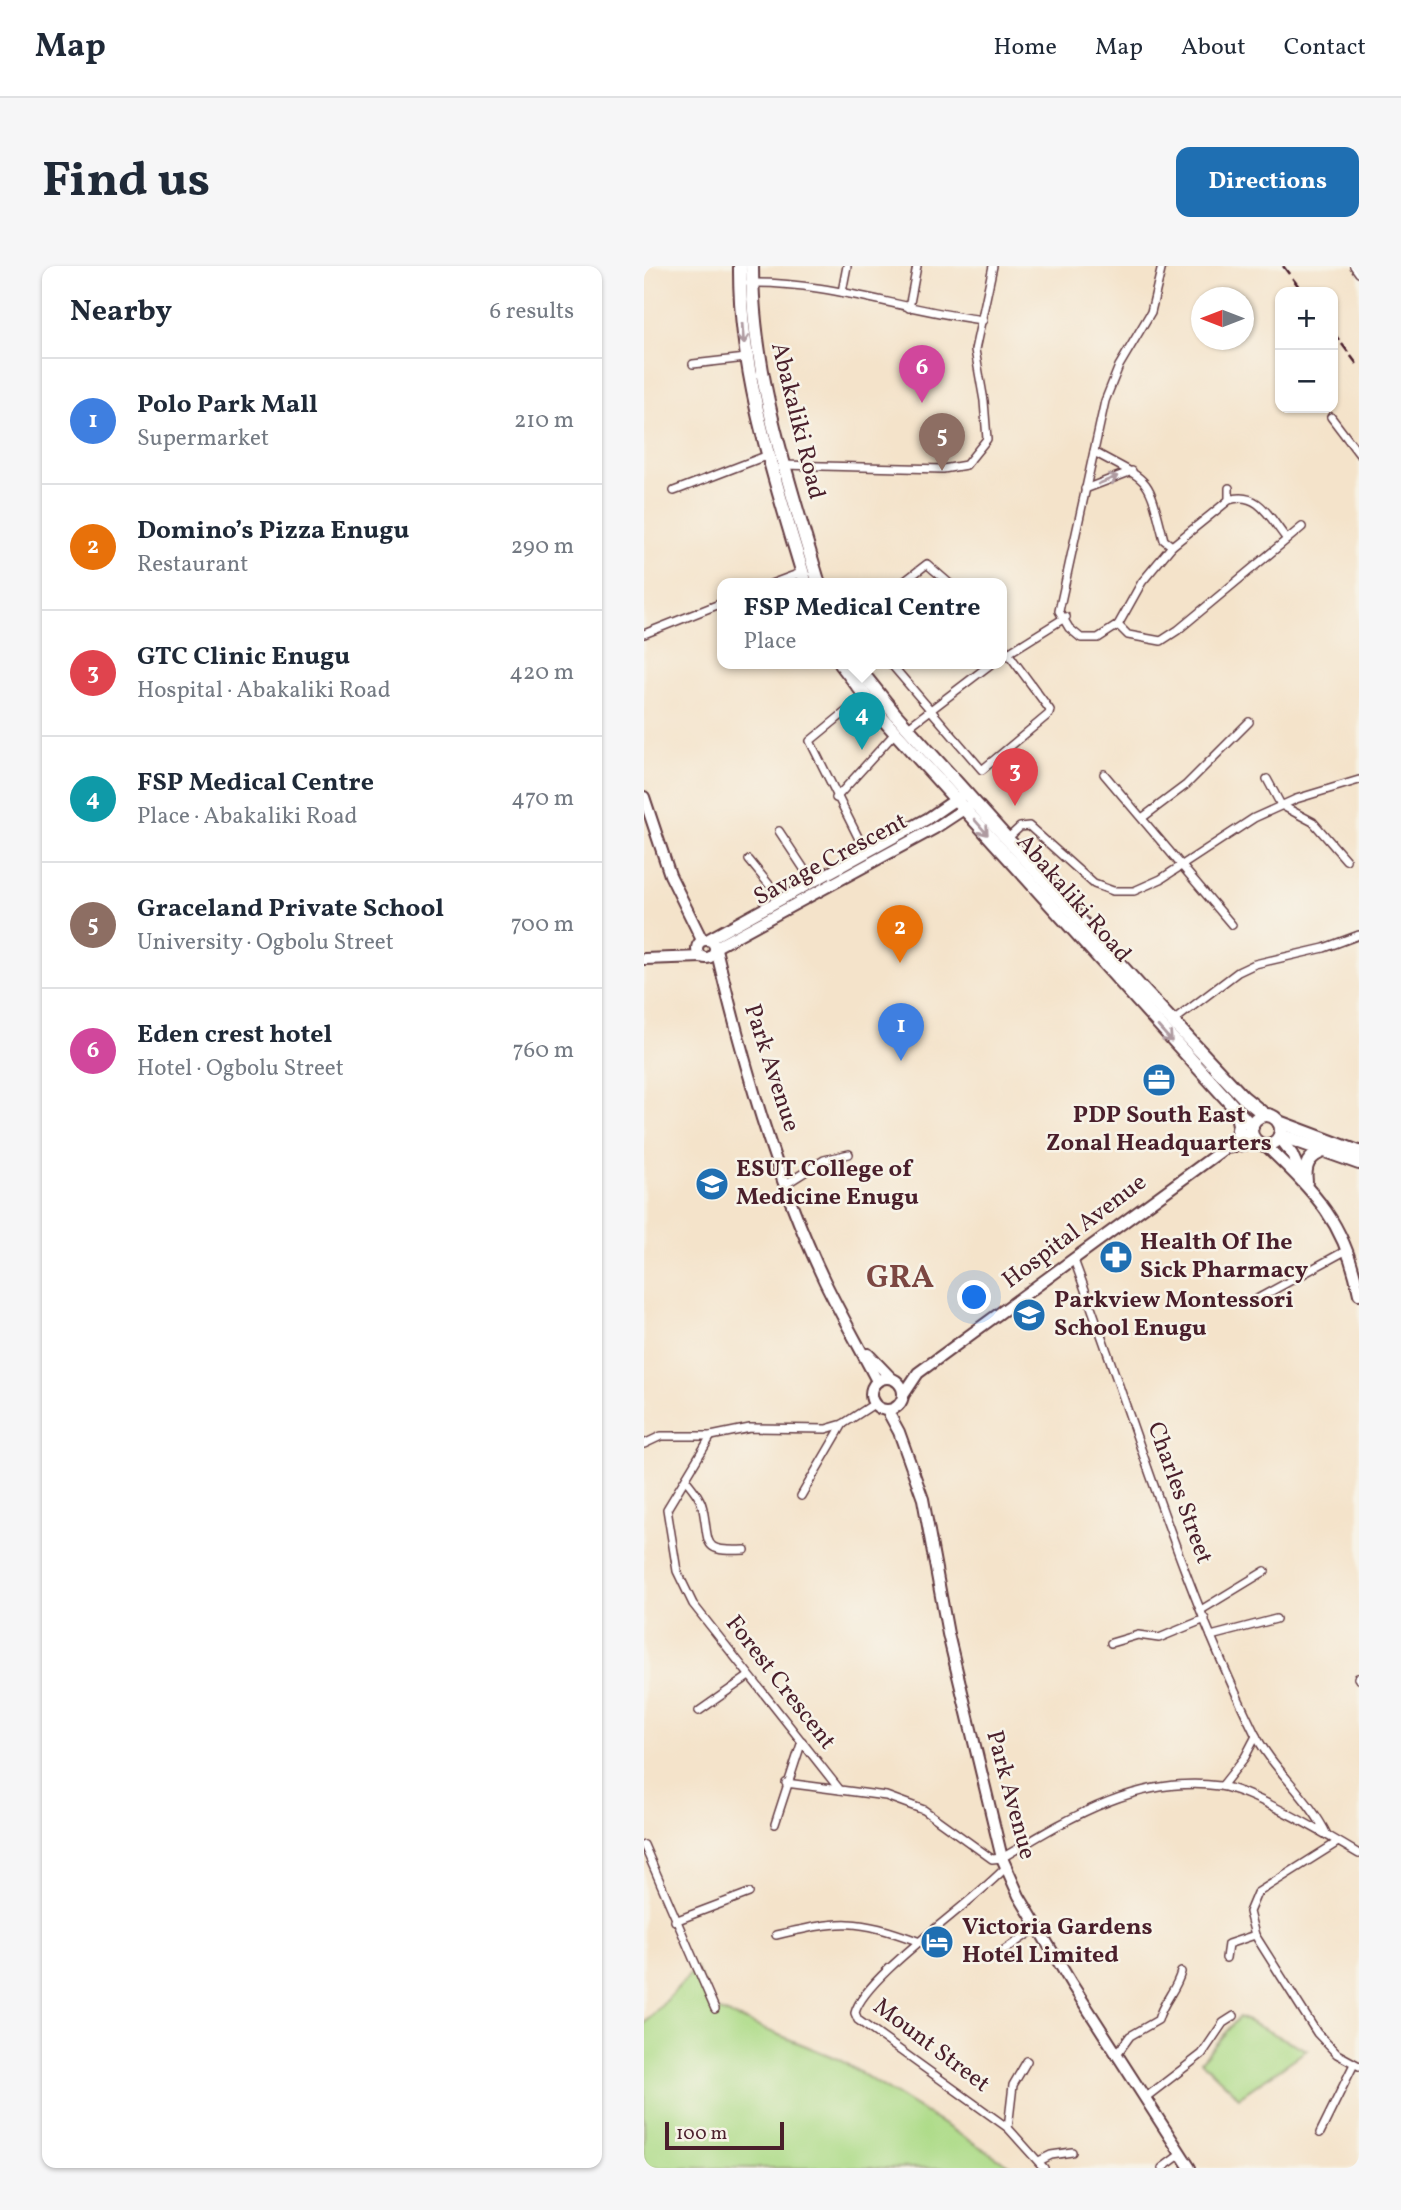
<!DOCTYPE html>
<meta charset="utf-8">
<style>
:root{--surface:#fff;--page:#f6f6f7;--text:#1f2937;--muted:#747a83;--line:#e0e1e3;--accent:#1f6fb2}
body{margin:0;font-family:Vollkorn,serif;background:var(--page);color:var(--text)}
.controls{position:absolute;right:21px;top:21px;display:grid;overflow:hidden;border-radius:14px;box-shadow:0 2px 5px #0004}
.controls button{width:63px;height:63px;display:grid;place-items:center;padding:0;border:0;border-bottom:2px solid var(--line);background:var(--surface);color:var(--text);font:35px sans-serif}
.compass{position:absolute;left:547px;top:21px;width:63px;height:63px;border-radius:50%;background:var(--surface);box-shadow:0 2px 5px #0004;rotate:270deg}
.scale{position:absolute;left:21px;bottom:18px;width:119px;box-sizing:border-box;padding-left:7px;border:4px solid #4a1f2b;border-top:0;font-size:19px;line-height:24px;white-space:nowrap;color:#4a1f2b;-webkit-text-stroke:5px #f7f3e8;paint-order:stroke}
.you{position:absolute;left:331px;top:1032px;width:24px;height:24px;margin:-18px;border:5px solid #fff;border-radius:50%;background:#1a73e8;box-shadow:0 0 0 10px #1a73e833}
.badge{display:grid;place-items:center;width:46px;height:46px;border-radius:50%;background:var(--accent);color:#fff;font-size:23px;font-weight:700}
.pin{position:absolute;translate:-50% -58px;filter:drop-shadow(0 2px 4px #0008)}
.pin::after{content:'';position:absolute;top:37px;width:24px;height:21px;background:inherit;clip-path:polygon(0 0,100% 0,50% 100%)}
.popup{position:absolute;left:73px;top:312px;width:290px;height:91px;box-sizing:border-box;display:grid;place-content:center;border-radius:14px;background:var(--surface);filter:drop-shadow(0 2px 5px #0005);font-size:23px;white-space:nowrap;color:var(--muted)}
.popup b{font-size:26px;color:var(--text)}
.popup::after{content:'';position:absolute;left:50%;top:100%;margin-left:-14px;border:14px solid transparent;border-top-color:var(--surface)}
.list{margin:0;padding:0;list-style:none}
h2{display:flex;justify-content:space-between;align-items:center;height:91px;margin:0;padding:0 28px;font-size:30px}
h2 small{font-size:23px;font-weight:400;color:var(--muted)}
.list li{display:grid;grid-template-columns:46px 1fr auto;gap:21px;align-items:center;box-sizing:border-box;height:126px;padding:0 28px;border-top:2px solid var(--line)}
.list b{display:block;font-size:26px;white-space:nowrap}
.list p{margin:0;font-size:23px;white-space:nowrap;color:var(--muted)}
.list em{font-size:23px;font-style:normal;color:var(--muted)}
.map{position:relative;flex:none;width:715px;height:1902px;overflow:hidden;border-radius:14px}
header{display:flex;align-items:center;gap:42px;box-sizing:border-box;height:98px;padding:0 35px;background:var(--surface);border-bottom:2px solid var(--line)}
header strong{font-size:33px}
nav{display:flex;gap:38px;margin-inline-start:auto;font-size:24px}
.intro{display:flex;align-items:center;justify-content:space-between;box-sizing:border-box;height:168px;padding:0 42px}
h1{margin:0;font-size:49px}
.button{padding:18px 32px;border-radius:14px;background:var(--accent);color:#fff;font-size:24px;font-weight:700}
main{display:flex;gap:42px;padding:0 42px}
aside{flex:1;background:var(--surface);border-radius:14px;box-shadow:0 2px 5px #0004}
.map>svg:first-child{display:block}
.green{fill:#addb88;stroke:#7c7d5a;stroke-width:2}
.lines{fill:none;stroke-linecap:round;stroke-linejoin:round}
.street-casing{stroke:#643c43;stroke-width:10}
.secondary-casing{stroke:#643c43;stroke-width:14}
.primary-casing{stroke:#643c43;stroke-width:16}
.street{stroke:#fff;stroke-width:7}
.secondary{stroke:#fff;stroke-width:10}
.primary{stroke:#fff;stroke-width:12}
.rail{stroke:#4a1f2b;stroke-width:2.5;stroke-dasharray:10 5;stroke-linecap:butt}
.oneway{stroke:#ae9aa0}
.labels{text-anchor:middle;dominant-baseline:central;stroke-width:5;stroke-linejoin:round;paint-order:stroke}
.street-label{font-size:24px;fill:#4a1f2b;stroke:#f7f3e8}
.poi-label{font-size:24px;font-weight:bold;fill:#4a1f2b;stroke:#f7f3e8;text-anchor:start}
.district-label{font-size:32px;font-weight:bold;fill:#7c4742;stroke:#f7f3e8}
</style>
<header>
<strong>Map</strong>
<nav><a>Home</a><a>Map</a><a>About</a><a>Contact</a></nav>
</header>
<div class="intro"><h1>Find us</h1><a class="button">Directions</a></div>
<main>
<aside>
<h2>Nearby<small>6 results</small></h2>
<ul class="list">
<li><span class="badge" style="background:#3f7fe0">1</span><div><b>Polo Park Mall</b><p>Supermarket</p></div><em>210 m</em></li>
<li><span class="badge" style="background:#e8710a">2</span><div><b>Domino’s Pizza Enugu</b><p>Restaurant</p></div><em>290 m</em></li>
<li><span class="badge" style="background:#e0444e">3</span><div><b>GTC Clinic Enugu</b><p>Hospital · Abakaliki Road</p></div><em>420 m</em></li>
<li><span class="badge" style="background:#0f9aa8">4</span><div><b>FSP Medical Centre</b><p>Place · Abakaliki Road</p></div><em>470 m</em></li>
<li><span class="badge" style="background:#8d6e63">5</span><div><b>Graceland Private School</b><p>University · Ogbolu Street</p></div><em>700 m</em></li>
<li><span class="badge" style="background:#d1479c">6</span><div><b>Eden crest hotel</b><p>Hotel · Ogbolu Street</p></div><em>760 m</em></li>
</ul>
</aside>
<div class="map">
<svg width="715" height="1902" viewBox="0 0 715 1902">
<rect width="100%" height="100%" fill="#f7f3e8"/>
<filter id="ink" filterUnits="userSpaceOnUse"><feTurbulence type="fractalNoise" baseFrequency=".0143" numOctaves="2"/><feDisplacementMap in="SourceGraphic" scale="14" xChannelSelector="R" yChannelSelector="G"/><feConvolveMatrix kernelMatrix="1 2 1 2 8 2 1 2 1" color-interpolation-filters="sRGB"/></filter>
<filter id="wash" filterUnits="userSpaceOnUse"><feTurbulence type="fractalNoise" baseFrequency=".00686" numOctaves="4" result="noise"/><feDisplacementMap in="SourceGraphic" scale="28" xChannelSelector="R" yChannelSelector="G"/><feGaussianBlur stdDeviation="1.57" result="paint"/><feColorMatrix in="noise" values="0 0 0 0 0 0 0 0 0 0 0 0 0 0 0 0 0 1.4 0 .05"/><feComposite in="paint" operator="in"/></filter>
<g filter="url(#wash)">
<rect width="100%" height="100%" fill="#f4e3ca"/>
<g class="green">
<path d="M52 1702 71 1743 194 1793 370 1902H0V1758Z"/>
<path d="M595 1751 663 1784 595 1831 557 1795Z"/>
</g>
</g>
<g filter="url(#ink)">
<g class="lines">
<defs>
<g id="street">
<path d="M518 0 507 46 475 100 461 135 415 345 425 362 437 372H454L474 359 498 316 528 280 585 234C614 224 626 252 642 272"/>
<path d="M710 0 715 7"/>
<path d="M105 17C185 15 261 45 339 54"/>
<path d="M198 26 203 0"/>
<path d="M265 42 273 0"/>
<path d="M49 98 102 92"/>
<path d="M687 151 715 188"/>
<path d="M450 186C509 218 503 208 520 274L528 280"/>
<path d="M138 199 299 203 322 199 343 173 340 135 331 84 349 0"/>
<path d="M441 223 488 205"/>
<path d="M30 225 127 188"/>
<path d="M585 234V222"/>
<path d="M127 318 159 306"/>
<path d="M257 318 283 298 306 318"/>
<path d="M474 359 484 369 517 375 534 364 658 261"/>
<path d="M0 368 78 337"/>
<path d="M358 391 422 351"/>
<path d="M247 398 338 504 405 448 406 444 358 379"/>
<path d="M263 462 347 398"/>
<path d="M460 508 588 659"/>
<path d="M623 513 637 539 669 556 702 594"/>
<path d="M192 532 252 466"/>
<path d="M498 552 542 519 605 456"/>
<path d="M135 565 168 615"/>
<path d="M363 573 376 561 385 560 450 618 469 625H490L517 613 610 552 652 533 715 514"/>
<path d="M222 587 166 475 222 429"/>
<path d="M105 594 136 632"/>
<path d="M528 756 594 706 611 698 680 682 715 669"/>
<path d="M142 918 180 894 205 888"/>
<path d="M430 994C489 1151 536 1315 610 1466 628 1503 665 1531 683 1569"/>
<path d="M613 1033 703 984"/>
<path d="M67 1170 23 1243 33 1305 49 1338 196 1524 242 1530 280 1544 348 1593 358 1592C425 1552 493 1509 576 1520 608 1525 685 1570 715 1588"/>
<path d="M0 1178 17 1170H67L106 1162 182 1163 199 1158 230 1138"/>
<path d="M42 1214C49 1223 57 1232 59 1243 66 1279 57 1286 101 1284"/>
<path d="M157 1230 199 1158"/>
<path d="M557 1344 621 1305"/>
<path d="M567 1370 632 1353"/>
<path d="M467 1377 494 1369 515 1372 561 1353"/>
<path d="M714 1412 715 1413"/>
<path d="M55 1445 105 1410"/>
<path d="M142 1517 196 1524"/>
<path d="M578 1520 601 1491 612 1470"/>
<path d="M131 1558 158 1475"/>
<path d="M694 1576 613 1627 605 1646 611 1669 673 1767 693 1788 715 1800"/>
<path d="M0 1579 71 1743"/>
<path d="M362 1601C332 1635 220 1710 211 1747L214 1754 364 1862 400 1902"/>
<path d="M31 1655 105 1627"/>
<path d="M132 1669C199 1654 210 1652 276 1676"/>
<path d="M582 1692 584 1678 611 1669"/>
<path d="M347 1693 394 1661"/>
<path d="M473 1788 486 1770 514 1754C519 1735 532 1725 537 1706"/>
<path d="M501 1832 558 1788 579 1757 590 1750"/>
<path d="M364 1862 369 1819 383 1795"/>
<path d="M676 1867 710 1798"/>
<path d="M395 1895 407 1889 428 1886"/>
<path d="M518 1902 537 1888"/>
</g>
<g id="secondary">
<path d="M0 531 26 609 58 674"/>
<path d="M65 673 283 553 318 529"/>
<circle cx="62" cy="683" r="9"/>
<path d="M72 681 291 562 326 539"/>
<path d="M72 683C99 795 131 911 181 1016 197 1049 216 1082 233 1115"/>
<path d="M0 693 58 691"/>
<path d="M635 871 648 888 658 911"/>
<path d="M620 878C671 927 701 955 715 1028"/>
<path d="M582 882 614 876"/>
<path d="M224 1088 247 1112"/>
<circle cx="243" cy="1128" r="16"/>
<path d="M260 1128 274 1107 607 863"/>
<path d="M243 1144 255 1166 279 1233 304 1368 358 1592 375 1630 427 1717 546 1902"/>
</g>
<g id="primary">
<path d="M96 0C95 109 131 214 162 318"/>
<path d="M108 0C108 110 144 213 175 318"/>
<path d="M197 398 239 453 608 861"/>
<path d="M211 398 251 448 500 725 599 831 621 849"/>
<circle cx="622" cy="864" r="15"/>
<path d="M635 856 715 886"/>
<path d="M636 869 715 897"/>
<path d="M592 874 595 858 592 846"/>
<path d="M662 916C660 899 664 890 682 884"/>
</g>
</defs>
<use href="#street" class="street-casing"/>
<use href="#secondary" class="secondary-casing"/>
<use href="#primary" class="primary-casing"/>
<use href="#street" class="street"/>
<use href="#secondary" class="secondary"/>
<use href="#primary" class="primary"/>
<g class="rail">
<path d="M639 0 659 26"/>
<path d="M689 66 715 101"/>
</g>
</g>
<defs><path id="oneway-shaft" d="M-6 0H5M1.5-3L5.5 0L1.5 3" fill="none" stroke-width="1.6" stroke-linecap="round" stroke-linejoin="round" transform="scale(1.75)"/></defs>
<g class="oneway">
<use href="#oneway-shaft" transform="translate(99 68) rotate(85)"/>
<use href="#oneway-shaft" transform="translate(464 214) rotate(-22)"/>
<use href="#oneway-shaft" transform="translate(337 561) rotate(49)"/>
<use href="#oneway-shaft" transform="translate(521 768) rotate(48)"/>
</g>
</g>
<defs>
<symbol id="office-disc" viewBox="-11 -11 22 22"><circle r="9.5" fill="#1f6fb2" stroke="#f7f3e8"/><path d="M-6-3h4V-5.5h4V-3h4V5H-6ZM-1-4.5V-3h2v-1.5ZM-6 0V1H6V0Z" fill="#fff"/></symbol>
<symbol id="university-disc" viewBox="-11 -11 22 22"><circle r="9.5" fill="#1f6fb2" stroke="#f7f3e8"/><path d="M0-5L7-2L0 1L-7-2ZM-4 1L0 2.5L4 1V4Q0 6-4 4Z" fill="#fff"/></symbol>
<symbol id="pharmacy-disc" viewBox="-11 -11 22 22"><circle r="9.5" fill="#1f6fb2" stroke="#f7f3e8"/><path d="M-2-6h4v4h4v4h-4v4h-4v-4h-4v-4h4Z" fill="#fff"/></symbol>
<symbol id="school-disc" viewBox="-11 -11 22 22"><circle r="9.5" fill="#1f6fb2" stroke="#f7f3e8"/><path d="M0-5L7-2L0 1L-7-2ZM-4 1L0 2.5L4 1V4Q0 6-4 4Z" fill="#fff"/></symbol>
<symbol id="hotel-disc" viewBox="-11 -11 22 22"><circle r="9.5" fill="#1f6fb2" stroke="#f7f3e8"/><path d="M-6-4.5h1.5V1H6V5H4.5V3h-9V5H-6ZM-4 0a1.8 1.8 0 1 1 3.6 0ZM.5 0V-2.5h3Q6-2.5 6 0Z" fill="#fff"/></symbol>
</defs>
<g fill-rule="evenodd">
<use href="#office-disc" x="496" y="795" width="38" height="38"/>
<use href="#university-disc" x="49" y="899" width="38" height="38"/>
<use href="#pharmacy-disc" x="453" y="972" width="38" height="38"/>
<use href="#school-disc" x="366" y="1030" width="38" height="38"/>
<use href="#hotel-disc" x="274" y="1657" width="38" height="38"/>
</g>
<g class="labels">
<g class="street-label">
<text transform="translate(153 155) rotate(76)">Abakaliki Road</text>
<text transform="translate(187 594) rotate(-28)">Savage Crescent</text>
<text transform="translate(429 633) rotate(49)">Abakaliki Road</text>
<text transform="translate(127 802) rotate(72)">Park Avenue</text>
<text transform="translate(431 966) rotate(-37)">Hospital Avenue</text>
<text transform="translate(535 1227) rotate(70)">Charles Street</text>
<text transform="translate(136 1417) rotate(52)">Forest Crescent</text>
<text transform="translate(366 1529) rotate(75)">Park Avenue</text>
<text transform="translate(287 1780) rotate(37)">Mount Street</text>
</g>
<g class="poi-label">
<text x="515" y="850" text-anchor="middle">PDP South East<tspan x="515" dy="28">Zonal Headquarters</tspan></text>
<text x="92" y="904">ESUT College of<tspan x="92" dy="28">Medicine Enugu</tspan></text>
<text x="496" y="977">Health Of Ihe<tspan x="496" dy="28">Sick Pharmacy</tspan></text>
<text x="410" y="1035">Parkview Montessori<tspan x="410" dy="28">School Enugu</tspan></text>
<text x="318" y="1662">Victoria Gardens<tspan x="318" dy="28">Hotel Limited</tspan></text>
</g>
<g class="district-label">
<text x="256" y="1013">GRA</text>
</g>
</g>
</svg>
<div class="controls">
<button>+</button>
<button>−</button>
</div>
<svg class="compass" viewBox="-18 -18 36 36"><path d="M0-13l5 13h-10z" fill="#e53935"/><path d="M0 13l5-13h-10z" fill="#747a83"/></svg>
<div class="scale">100 m</div>
<div class="you"></div>
<div class="pin badge" style="left:257px;top:795px;background:#3f7fe0">1</div>
<div class="pin badge" style="left:256px;top:697px;background:#e8710a">2</div>
<div class="pin badge" style="left:371px;top:540px;background:#e0444e">3</div>
<div class="pin badge" style="left:218px;top:484px;background:#0f9aa8">4</div>
<div class="popup"><b>FSP Medical Centre</b>Place</div>
<div class="pin badge" style="left:298px;top:205px;background:#8d6e63">5</div>
<div class="pin badge" style="left:278px;top:137px;background:#d1479c">6</div>
</div>
</main>
